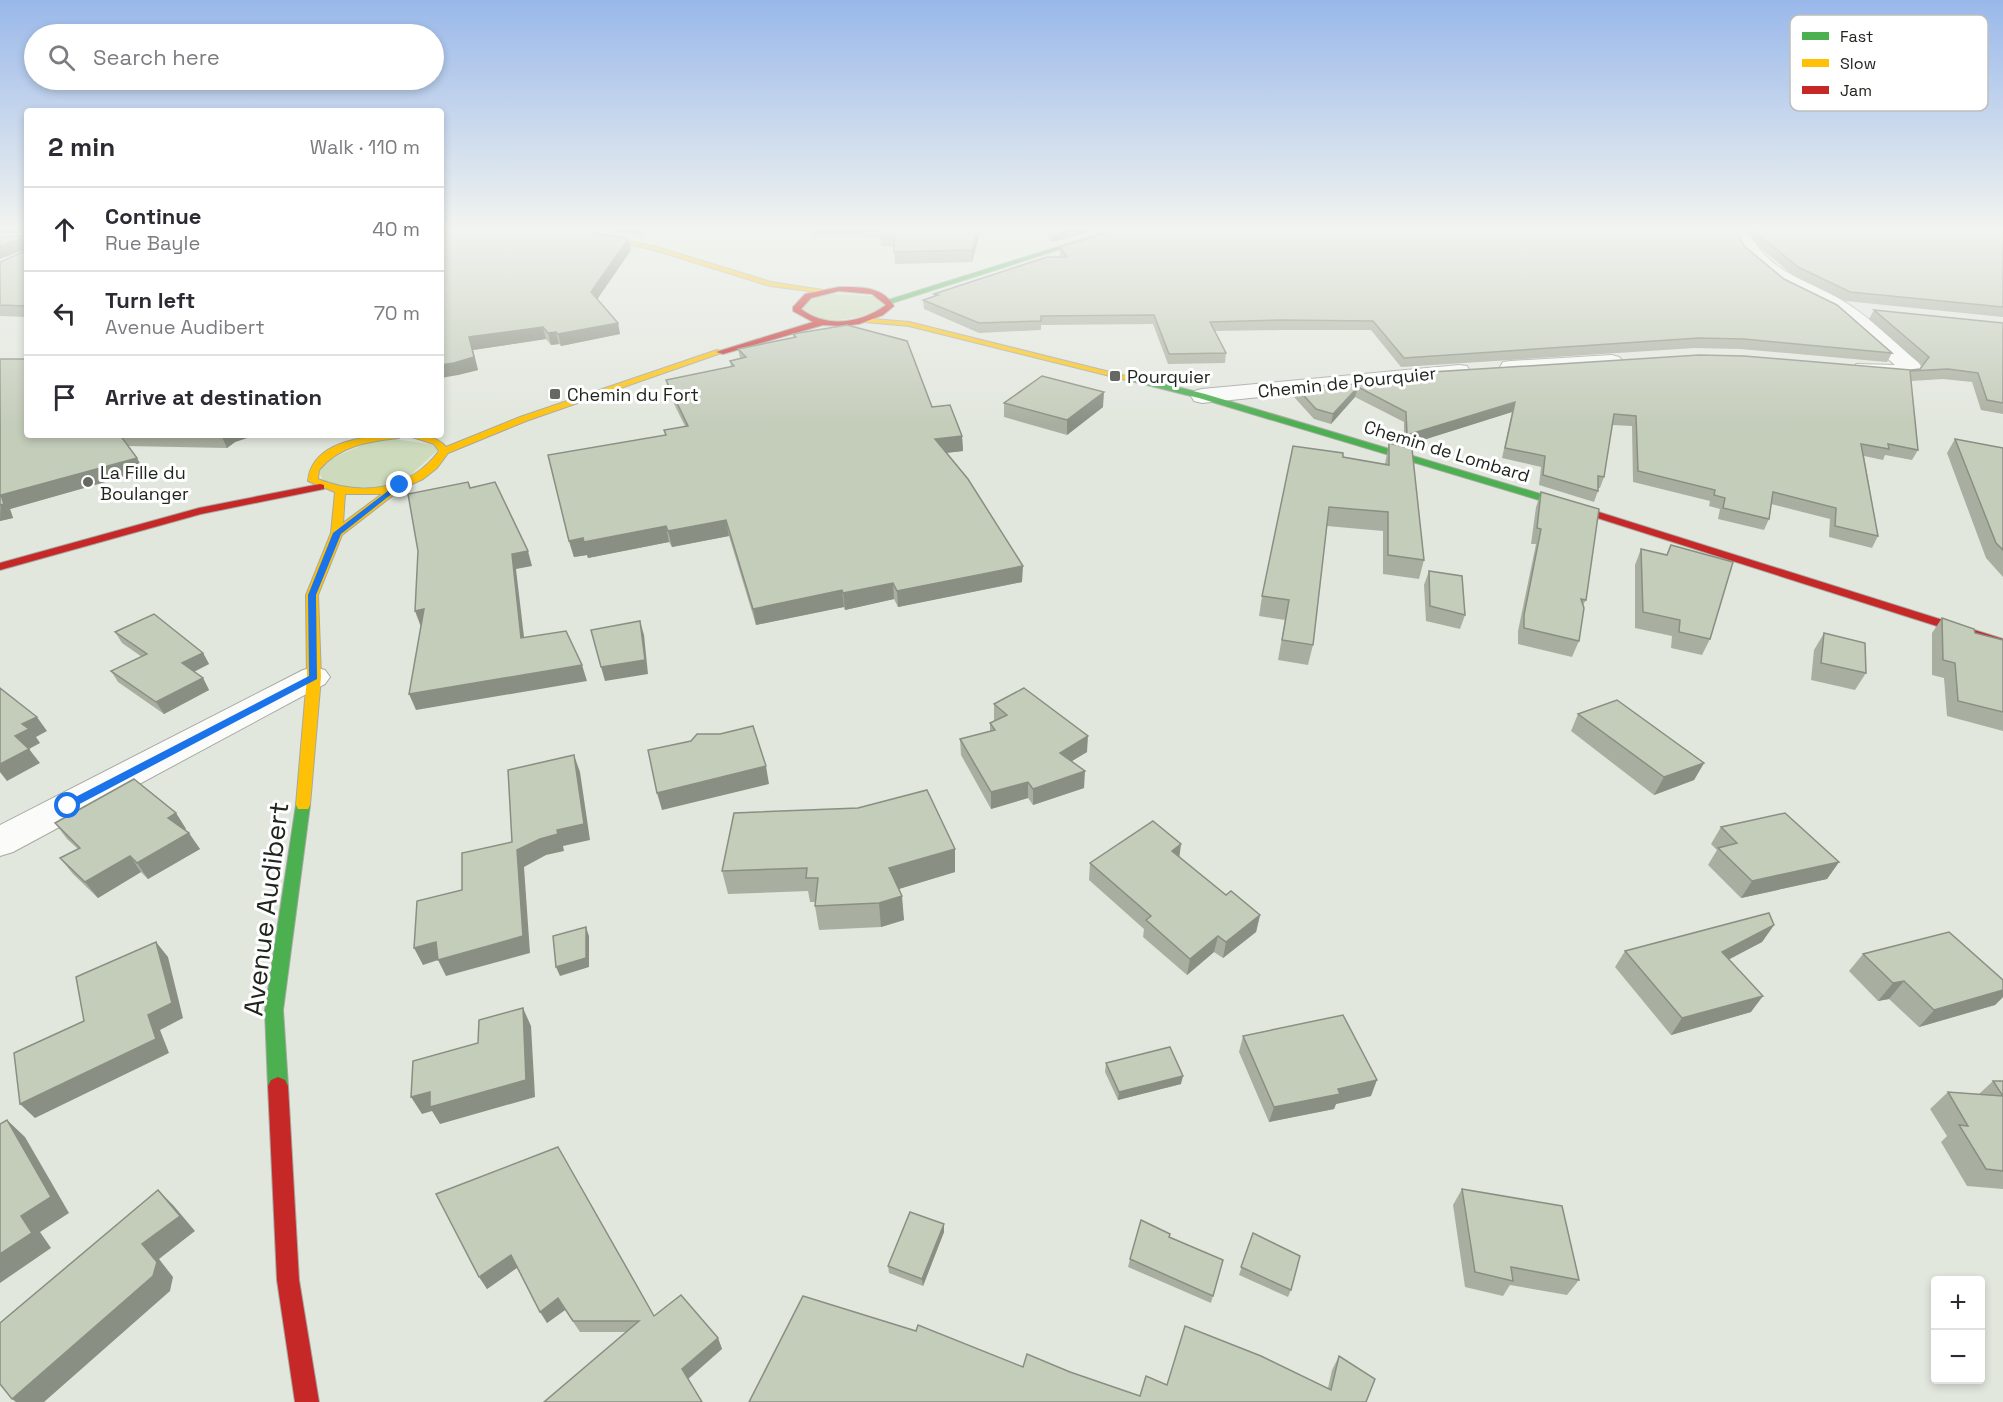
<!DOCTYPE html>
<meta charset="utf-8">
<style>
:root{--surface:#fff;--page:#f2f2f3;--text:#2b2b33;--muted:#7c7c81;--line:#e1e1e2}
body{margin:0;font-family:"Space Grotesk",sans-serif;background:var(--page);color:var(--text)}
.controls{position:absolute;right:18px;bottom:18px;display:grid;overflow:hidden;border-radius:6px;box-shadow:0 3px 9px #0003}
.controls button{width:54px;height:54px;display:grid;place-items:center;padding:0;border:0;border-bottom:2px solid var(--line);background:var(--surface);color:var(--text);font:30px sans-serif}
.stop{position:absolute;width:18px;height:18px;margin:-14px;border:4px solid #1a73e8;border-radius:50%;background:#fff}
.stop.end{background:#1a73e8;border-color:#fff;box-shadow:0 2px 6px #0008}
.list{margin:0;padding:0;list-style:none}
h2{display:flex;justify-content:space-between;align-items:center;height:78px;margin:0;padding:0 24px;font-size:26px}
h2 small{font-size:20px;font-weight:400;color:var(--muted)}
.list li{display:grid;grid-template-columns:39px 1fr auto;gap:18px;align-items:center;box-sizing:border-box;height:84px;padding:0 24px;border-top:2px solid var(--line)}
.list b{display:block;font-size:22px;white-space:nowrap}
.list p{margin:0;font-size:20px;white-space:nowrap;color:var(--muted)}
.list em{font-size:20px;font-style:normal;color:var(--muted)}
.icon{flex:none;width:33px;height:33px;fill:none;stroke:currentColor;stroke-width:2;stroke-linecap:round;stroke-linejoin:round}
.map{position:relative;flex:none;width:2003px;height:1402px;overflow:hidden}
.search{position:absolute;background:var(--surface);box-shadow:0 3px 9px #0003;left:24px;top:24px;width:420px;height:66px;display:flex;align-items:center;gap:15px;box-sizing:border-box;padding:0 21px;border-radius:33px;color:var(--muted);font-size:22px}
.panel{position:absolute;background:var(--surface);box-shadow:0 3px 9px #0003;left:24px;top:108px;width:420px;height:330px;border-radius:6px}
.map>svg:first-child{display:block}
.green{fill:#cddbbc}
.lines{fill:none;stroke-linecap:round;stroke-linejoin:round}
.street-casing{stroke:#a6a9a3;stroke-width:2}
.fast-casing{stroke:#a6a9a3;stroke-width:2}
.slow-casing{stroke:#a6a9a3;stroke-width:2}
.jam-casing{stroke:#a6a9a3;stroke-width:2}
.street{fill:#fbfbfa;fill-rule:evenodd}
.fast{fill:#4caf50;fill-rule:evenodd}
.slow{fill:#ffc107;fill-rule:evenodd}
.jam{fill:#c62828;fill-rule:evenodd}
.wall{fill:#a9afa0}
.shaded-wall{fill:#898f82}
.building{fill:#c4ccba;stroke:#898f82;stroke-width:1.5}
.route{fill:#1a73e8}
.poi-dot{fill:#656962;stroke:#fff;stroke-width:2}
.labels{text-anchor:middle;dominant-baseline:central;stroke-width:6;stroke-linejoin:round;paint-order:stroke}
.far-poi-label{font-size:18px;fill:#22251f;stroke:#fff;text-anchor:start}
.far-street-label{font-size:18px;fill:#22251f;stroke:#fff}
.near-street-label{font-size:27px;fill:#22251f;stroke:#fff}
.key{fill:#fff;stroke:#bdbebc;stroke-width:1.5}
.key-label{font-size:16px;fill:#22251f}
</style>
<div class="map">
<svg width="2003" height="1402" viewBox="0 0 2003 1402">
<rect width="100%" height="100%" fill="#e2e7de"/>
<g class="green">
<path d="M817 293 885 297 882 314 823 322 796 305Z"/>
<path d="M380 437 442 446 400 485 329 490 315 466Z"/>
</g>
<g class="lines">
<defs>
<g id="street">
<path d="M1731 229H1747C1771 277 1808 278 1848 304 1873 320 1896 344 1919 363L1922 368C1910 385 1874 378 1856 374L1853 369 1856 364 1895 365 1834 312 1781 286 1742 253Z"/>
<path d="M1612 355 1619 357 1623 361 1619 365 1511 373 1503 372 1500 367 1503 362 1511 361Z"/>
<path d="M1459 365 1467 366 1470 371 1467 376 1202 403 1194 401 1191 396 1194 391 1202 389Z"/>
<path d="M314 667 325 670 330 677 325 684 13 852 0 856V825L303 670Z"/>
</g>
<g id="fast">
<path d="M1115 229H1123L892 303 885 301Z"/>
<path d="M1130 375 1205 394 1574 504 1575 506 1570 509 1566 508 1199 398 1127 380 1126 378Z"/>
<path d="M303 800 308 801 310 805 283 1010 288 1086 285 1092 278 1095 271 1092 268 1086 265 1010 296 805 298 801Z"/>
</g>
<g id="slow">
<path d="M557 229H568L657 247 771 282 829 291 825 293 770 286 654 250Z"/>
<path d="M862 318 909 322 1134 378 1130 381 909 326 865 322H862Z"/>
<path d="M717 350 724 352 526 421 448 453 437 468 423 479 401 489 342 535 318 595 321 677 310 805 308 809H298L296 805 307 677 306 595 331 533 335 492 308 481C312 439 371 435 404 435L399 438C369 441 339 446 319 470L318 479C362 497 410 490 439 451L434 444 406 435C421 435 436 435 446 447L520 417ZM345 494H382L343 523Z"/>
</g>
<g id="jam">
<path d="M839 287C860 287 882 286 894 306L883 315 859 324 843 326 823 325 723 354 716 352 813 322 793 311V307L805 294ZM839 291 872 294 886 305C860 324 826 328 801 309L811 298Z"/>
<path d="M320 484 324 485V489L201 514 0 570V563L199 508Z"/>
<path d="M1570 503 2003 639V647L1566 508 1565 506Z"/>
<path d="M278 1077 285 1080 288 1086 299 1280 319 1402H295L277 1280 268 1086 271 1080Z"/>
</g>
</defs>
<use href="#street" class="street-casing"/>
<use href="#fast" class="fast-casing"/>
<use href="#slow" class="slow-casing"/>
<use href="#jam" class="jam-casing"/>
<use href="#street" class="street"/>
<use href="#fast" class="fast"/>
<use href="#slow" class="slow"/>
<use href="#jam" class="jam"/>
</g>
<g class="wall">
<path d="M0 229H27V317L0 316V262L23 252V250L0 259V237L23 236V234H0Z"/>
<path d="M441 229 628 239 631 250 597 299 618 323 620 334 561 346 559 344 551 345 546 339 473 350 478 370 458 375Z"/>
<path d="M594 229H744L742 232 644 231 640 236Z"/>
<path d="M812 229H981L972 262 895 264 894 246H881L880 237 813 236Z"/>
<path d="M1044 229H1098L1052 242Z"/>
<path d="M1748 229H2003V317L1846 301 1794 276 1757 245Z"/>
<path d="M1744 246 1784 279 1892 353 1887 362 1740 349 1695 348 1401 367 1371 330H1280L1215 331 1226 353 1225 363 1168 364 1153 324 1041 325V330L979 333 924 309 923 300 934 297V294L1061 257 1060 255V247Z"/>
<path d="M1874 310 2003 323V414L1981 410 1972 382 1943 379 1911 381 1918 450 1912 460 1885 455 1883 460 1864 456 1878 536 1872 548 1829 537 1830 519 1771 504 1769 519 1764 530 1718 519 1720 509 1709 506 1710 501 1633 482 1632 426 1612 425 1604 477 1600 488H1598V491L1594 502 1539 485 1541 467 1502 458 1512 412 1404 446V422L1355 397 1331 424 1314 419 1294 397 1296 387 1414 381 1416 373 1911 370 1920 369 1922 365 1869 319Z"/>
<path d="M793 334 932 407 962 436 963 451 946 453 1022 582 898 607 894 599 845 610 844 607 756 625 729 536 672 547 669 542 588 558 587 555 574 557 569 541 666 435 685 426 669 394 666 380 731 367 730 361 740 358 738 349 793 338Z"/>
<path d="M0 359 27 435H256L235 442 227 448 128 446 144 471 10 509 13 518 0 521Z"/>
<path d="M1004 403 1103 407 1067 435 1004 417Z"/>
<path d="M1955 439 2003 448V577L1986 558 1947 453Z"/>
<path d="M1389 443 1424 560 1419 579 1383 574V531L1327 526 1313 645 1308 665 1278 660 1285 620 1259 616 1262 596 1343 457 1385 464Z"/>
<path d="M1541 492 1586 600 1583 605 1579 641 1572 657 1518 644V631L1536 544H1531L1536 507Z"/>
<path d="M1641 549 1710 639 1702 655 1671 648 1672 636 1635 628V565Z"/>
<path d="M1429 571 1465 615 1460 629 1426 621 1424 585Z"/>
<path d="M1942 618 1975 633 2003 640V731L1947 716 1944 678 1932 675V633Z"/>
<path d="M115 632 203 653 209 664 194 672 203 678 209 690 164 714 118 682 111 671 142 657 122 643Z"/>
<path d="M1824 633 1866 673 1855 690 1811 680 1814 650Z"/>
<path d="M994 704 1087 752 1071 761 1084 788 1033 805 1028 798 991 809 961 755 960 739 990 731V723L995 720H994Z"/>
<path d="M1578 714 1704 763 1694 780 1654 795 1571 731Z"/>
<path d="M176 813 186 829 185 830 200 849 148 879 141 872 98 898 73 874 60 858 78 849 67 839 55 823Z"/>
<path d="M734 813 955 872 899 889 904 920 881 927 819 930 815 906V902H810L808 891 728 894 722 871Z"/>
<path d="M1721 827 1839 862 1827 879 1741 898 1708 865 1717 850 1711 844Z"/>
<path d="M1179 857 1226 895 1260 915 1256 932 1223 958 1214 952 1187 975 1143 937 1144 929 1089 880 1090 863Z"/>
<path d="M1774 925 1762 942 1728 959 1751 1012 1671 1035 1615 967 1625 951Z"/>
<path d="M1863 954 2003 980V997L1995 1005 1919 1027 1889 999 1878 1001 1849 971Z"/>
<path d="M1243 1036 1371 1096 1336 1104 1334 1109 1269 1122 1239 1052Z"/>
<path d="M1106 1063 1181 1084 1118 1100 1105 1072Z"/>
<path d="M1993 1081H2003V1189L1967 1186 1941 1142 1947 1136 1930 1109 1948 1092 1979 1094Z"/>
<path d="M1462 1189 1579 1280 1567 1295 1510 1285 1503 1296 1465 1287 1453 1205Z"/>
<path d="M436 1194 654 1316 718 1338 722 1349 626 1332H580L565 1310 547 1323 517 1268 487 1289Z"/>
<path d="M944 1224V1232L923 1286 889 1273 888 1266Z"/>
<path d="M1253 1233 1291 1290 1288 1297 1239 1275Z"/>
<path d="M1169 1237 1223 1260 1211 1303 1128 1267 1130 1259Z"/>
<path d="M1339 1356 1366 1402H749L1023 1367 1070 1372 1140 1396 1167 1385 1328 1388 1332 1370Z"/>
</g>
<g class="shaded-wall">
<path d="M638 229H643L644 231 640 236Z"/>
<path d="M978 229H981L972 262V250Z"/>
<path d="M1072 229H1098L1052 242 1053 234Z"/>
<path d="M20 238 26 249 0 259V246Z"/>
<path d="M628 239 631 250 594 304 591 292Z"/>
<path d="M618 323 620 334 561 346 558 334Z"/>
<path d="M543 327 546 339 473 350 478 370 458 375 441 378V365L469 337Z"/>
<path d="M556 332 559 344 551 345 548 333Z"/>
<path d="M1358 387 1355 397 1331 424 1333 414Z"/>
<path d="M1104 392 1103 407 1067 435V420Z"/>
<path d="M1515 402 1512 412 1404 446 1407 435Z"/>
<path d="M221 435H256L235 442 227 448Z"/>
<path d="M962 436 963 451 936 454 935 439Z"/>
<path d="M137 458 144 471 10 509 13 518 0 521 1 495Z"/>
<path d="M726 520 729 536 672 547 668 531Z"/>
<path d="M666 526 669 542 588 558 587 555 574 557 569 541Z"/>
<path d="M528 551 532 566 516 569 526 654 521 638 512 554Z"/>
<path d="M1023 566 1022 582 898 607 897 591Z"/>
<path d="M893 583 894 599 845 610 843 593Z"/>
<path d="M842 590 844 607 756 625 753 609Z"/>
<path d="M424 609 421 627 415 611Z"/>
<path d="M640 621 644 635 648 674 605 681 601 667Z"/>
<path d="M203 653 209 664 189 674 182 663Z"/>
<path d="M582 665 587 681 416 710 409 694Z"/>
<path d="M203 678 209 690 164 714 156 702Z"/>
<path d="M37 717 47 731 36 737 40 743 29 749 40 763 7 781 0 772V764L15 736 22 724Z"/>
<path d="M1088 736 1087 752 1059 769 1060 753Z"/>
<path d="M574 755 580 772 590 840 563 846 564 851 546 855 524 867 530 953 446 976 438 960 423 965 414 948 436 942 517 850 557 830Z"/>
<path d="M1704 763 1694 780 1654 795 1664 777Z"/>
<path d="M766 766 769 784 662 810 657 793Z"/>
<path d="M1085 771 1084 788 1033 805V789Z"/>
<path d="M1028 782V798L991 809V792Z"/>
<path d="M176 813 186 829 179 834 168 818Z"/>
<path d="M189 833 200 849 148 879 137 863Z"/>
<path d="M1181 844 1179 860 1172 851Z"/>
<path d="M955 849V872L892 891 889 868Z"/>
<path d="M130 856 141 872 98 898 85 882Z"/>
<path d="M1839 862 1827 879 1741 898 1752 881Z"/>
<path d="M902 896 904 920 881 927 879 903Z"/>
<path d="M1260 915 1256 932 1223 958 1226 942Z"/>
<path d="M1774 925 1762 942 1711 969 1722 952Z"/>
<path d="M586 927 589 936V967L560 976 556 967Z"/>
<path d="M1218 936 1214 952 1187 975 1190 959Z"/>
<path d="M156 942 168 957 183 1018 160 1030 169 1053 35 1118 20 1104 148 1015Z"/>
<path d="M1904 981 1889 999 1878 1001 1893 983Z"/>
<path d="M2003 990V997L1995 1005 1919 1027 1934 1010Z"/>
<path d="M1763 996 1751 1012 1671 1035 1682 1018Z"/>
<path d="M523 1008 531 1026 535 1097 440 1124 432 1111 422 1114 411 1097Z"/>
<path d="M1183 1076 1181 1084 1118 1100 1119 1092Z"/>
<path d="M1377 1080 1371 1096 1336 1104 1334 1109 1269 1122 1274 1107 1338 1089Z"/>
<path d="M7 1120 25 1137 69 1213 40 1232 51 1248 0 1283V1254L21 1216Z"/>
<path d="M158 1190 173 1205 195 1231 159 1259 173 1277 170 1291 44 1402H16L12 1399 142 1244Z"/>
<path d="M944 1224V1232L923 1286 922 1279Z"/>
<path d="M511 1255 518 1267 487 1289 479 1277Z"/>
<path d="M558 1298 565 1310 547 1323 540 1312Z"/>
<path d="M718 1338 722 1349 687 1380 682 1369Z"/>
</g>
<g class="building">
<path d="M23 229H27V306L0 305V262L23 252V240L20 238 0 246V237L23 236Z"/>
<path d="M441 229H571L628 239 591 292 618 323 558 334 556 332 548 333 543 327 469 337 474 357 454 363 441 365Z"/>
<path d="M882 229H978L972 250 894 252V235L880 234Z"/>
<path d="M1049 229H1072L1053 234Z"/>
<path d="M1119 229H1736L1744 246 1784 279 1837 305 1892 353 1744 339 1699 338 1404 358 1373 321 1281 320 1210 322 1226 353 1169 354 1154 315 1041 316V321L979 323 923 300 938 295 934 294 1047 257H1067L1060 247Z"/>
<path d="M1756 229H2003V307L1850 292 1798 267 1760 236Z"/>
<path d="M1874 310 2003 323V403L1987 400 1978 373 1948 369 1910 371 1918 450 1888 444 1889 449 1861 444 1878 536 1835 526 1836 508 1773 492 1769 519 1723 508 1725 498 1714 495 1715 490 1638 471 1636 416 1614 414 1604 477 1598 476V491L1543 475 1545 456 1505 448 1515 402 1407 435 1406 412 1358 387 1333 414 1316 409 1296 387 1423 381 1416 373 1699 355 1744 356 1911 370 1920 369 1929 357Z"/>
<path d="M847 325 907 341 932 407 950 405 962 436 935 439 968 479 1023 566 897 591 893 583 843 593 842 590 753 609 726 520 668 531 666 526 584 542 583 538 569 541 548 455 666 435 664 430 688 426 666 380 734 366 730 361 746 357 738 349 796 337 793 334Z"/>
<path d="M0 359H27V435H120L137 458 1 495 4 504 0 505Z"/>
<path d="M1042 376 1104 392 1067 420 1004 403Z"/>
<path d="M1955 439 2003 448V550L1996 543Z"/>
<path d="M1389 443 1412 449 1424 560 1388 555V512L1329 507 1313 645 1282 640 1289 600 1262 596 1293 446 1343 453V457L1389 465Z"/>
<path d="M468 482 470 488 495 482 528 551 512 554 521 638 566 631 582 665 409 694 424 609 415 611 418 551 408 494Z"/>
<path d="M1541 492 1599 509 1586 600 1581 599 1584 608 1579 641 1524 628V615L1541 529 1537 528Z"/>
<path d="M1671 545 1733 562 1710 639 1679 632 1680 620 1643 612 1641 549 1667 555Z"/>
<path d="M1429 571 1462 576 1465 615 1430 606Z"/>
<path d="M154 614 203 653 182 663 203 678 156 702 111 671 147 654 115 632Z"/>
<path d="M1942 618 1974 629 1975 633 2003 640V712L1958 701 1955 663 1943 660Z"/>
<path d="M640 621 645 660 601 667 591 630Z"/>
<path d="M1824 633 1865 643 1866 673 1821 663Z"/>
<path d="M0 688 37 717 22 724 29 729 15 736 29 749 0 764Z"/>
<path d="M1024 688 1088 736 1060 753 1085 771 1033 789 1028 782 991 792 960 739 995 730 990 723 1007 715 994 704Z"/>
<path d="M1617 700 1704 763 1664 777 1578 714Z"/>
<path d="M753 726 766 766 657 793 648 750 691 741 697 734H720Z"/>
<path d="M574 755 584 824 557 830 558 834 540 839 517 850 523 936 438 960 436 942 414 948 417 901 462 890V853L512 842 508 770Z"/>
<path d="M134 779 176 813 168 818 189 833 137 863 130 856 85 882 60 858 80 848 55 823Z"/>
<path d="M927 790 955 849 889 868 902 896 879 903 815 906 818 878H806L807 868 722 871 734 813 858 808Z"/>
<path d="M1785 813 1839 862 1752 881 1718 848 1737 843 1721 827Z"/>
<path d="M1153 821 1181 844 1172 851 1226 895 1231 891 1260 915 1226 942 1218 936 1190 959 1146 920 1151 916 1090 863Z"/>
<path d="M1769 913 1774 925 1722 952 1763 996 1682 1018 1625 951Z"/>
<path d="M586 927V958L556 967 553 936Z"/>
<path d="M1949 932 2003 980V990L1934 1010 1904 981 1893 983 1863 954Z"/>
<path d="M156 942 172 1003 148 1015 156 1039 20 1104 14 1053 84 1021 76 977Z"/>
<path d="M523 1008 526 1080 430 1107V1092L411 1097 413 1061 478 1043 479 1020Z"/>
<path d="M1343 1015 1377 1080 1338 1089 1340 1094 1274 1107 1243 1036Z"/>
<path d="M1170 1047 1183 1076 1119 1092 1106 1063Z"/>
<path d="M1993 1081H2003V1171L1986 1169 1959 1125 1968 1126 1948 1092 2003 1096Z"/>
<path d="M7 1120 51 1197 21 1216 32 1233 0 1254V1124Z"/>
<path d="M558 1147 654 1316 681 1295 718 1338 682 1369 702 1402H544L639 1321H573L558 1298 540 1312 511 1255 479 1277 436 1194Z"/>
<path d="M1462 1189 1562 1206 1579 1280 1511 1267 1513 1281 1475 1272Z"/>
<path d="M158 1190 180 1216 142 1244 157 1262 153 1276 12 1399 0 1384V1323Z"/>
<path d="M910 1212 944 1224 922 1279 888 1266Z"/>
<path d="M1141 1220 1170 1234 1169 1237 1223 1260 1213 1296 1130 1259Z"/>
<path d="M1253 1233 1300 1256 1291 1290 1241 1267Z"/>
<path d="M803 1296 916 1331 918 1325 1023 1367 1027 1354 1070 1372 1140 1396 1146 1376 1167 1385 1185 1326 1261 1356 1331 1390 1339 1356 1375 1379 1366 1402H749Z"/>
</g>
<linearGradient id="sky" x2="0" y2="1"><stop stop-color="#99b8ea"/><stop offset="0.54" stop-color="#f2f4f0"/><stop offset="1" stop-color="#f2f4f0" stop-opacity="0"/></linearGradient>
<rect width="2003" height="425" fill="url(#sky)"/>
<path class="route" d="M397 484 403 485 341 534 316 595 317 679 72 808H64V803L309 676 308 595 333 533Z"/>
<g class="poi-dot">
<rect x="1109" y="370" width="12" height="12" rx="3"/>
<rect x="549" y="388" width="12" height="12" rx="3"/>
<circle cx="88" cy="482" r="6"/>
</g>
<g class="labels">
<g class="far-poi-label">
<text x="1127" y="376">Pourquier</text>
<text x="567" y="394">Chemin du Fort</text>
<text x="100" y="472">La Fille du<tspan x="100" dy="21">Boulanger</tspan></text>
</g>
<g class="far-street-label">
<text transform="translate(1347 382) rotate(-6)">Chemin de Pourquier</text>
<text transform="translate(1447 451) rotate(17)">Chemin de Lombard</text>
</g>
<g class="near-street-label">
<text transform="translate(266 909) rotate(-83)">Avenue Audibert</text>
</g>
</g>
<rect x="1790" y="15" width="198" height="96" rx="9" class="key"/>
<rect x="1802" y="32" width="27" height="8" fill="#4caf50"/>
<rect x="1802" y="59" width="27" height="8" fill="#ffc107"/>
<rect x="1802" y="86" width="27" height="8" fill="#c62828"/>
<g class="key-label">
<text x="1840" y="42">Fast</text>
<text x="1840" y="69">Slow</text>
<text x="1840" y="96">Jam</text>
</g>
</svg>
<div class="controls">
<button>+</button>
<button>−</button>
</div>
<div class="stop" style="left:68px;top:806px"></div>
<div class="stop end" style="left:400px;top:485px"></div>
<div class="search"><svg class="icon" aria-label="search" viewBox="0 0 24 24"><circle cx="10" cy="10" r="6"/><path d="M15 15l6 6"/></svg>Search here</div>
<section class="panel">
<h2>2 min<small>Walk · 110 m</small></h2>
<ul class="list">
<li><svg class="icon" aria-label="ahead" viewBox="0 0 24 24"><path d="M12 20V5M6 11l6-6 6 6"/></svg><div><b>Continue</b><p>Rue Bayle</p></div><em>40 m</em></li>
<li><svg class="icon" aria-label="left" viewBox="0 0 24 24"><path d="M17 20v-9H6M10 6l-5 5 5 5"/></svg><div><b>Turn left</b><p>Avenue Audibert</p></div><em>70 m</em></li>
<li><svg class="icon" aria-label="arrive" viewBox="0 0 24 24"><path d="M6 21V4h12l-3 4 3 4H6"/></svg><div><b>Arrive at destination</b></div></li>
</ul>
</section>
</div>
